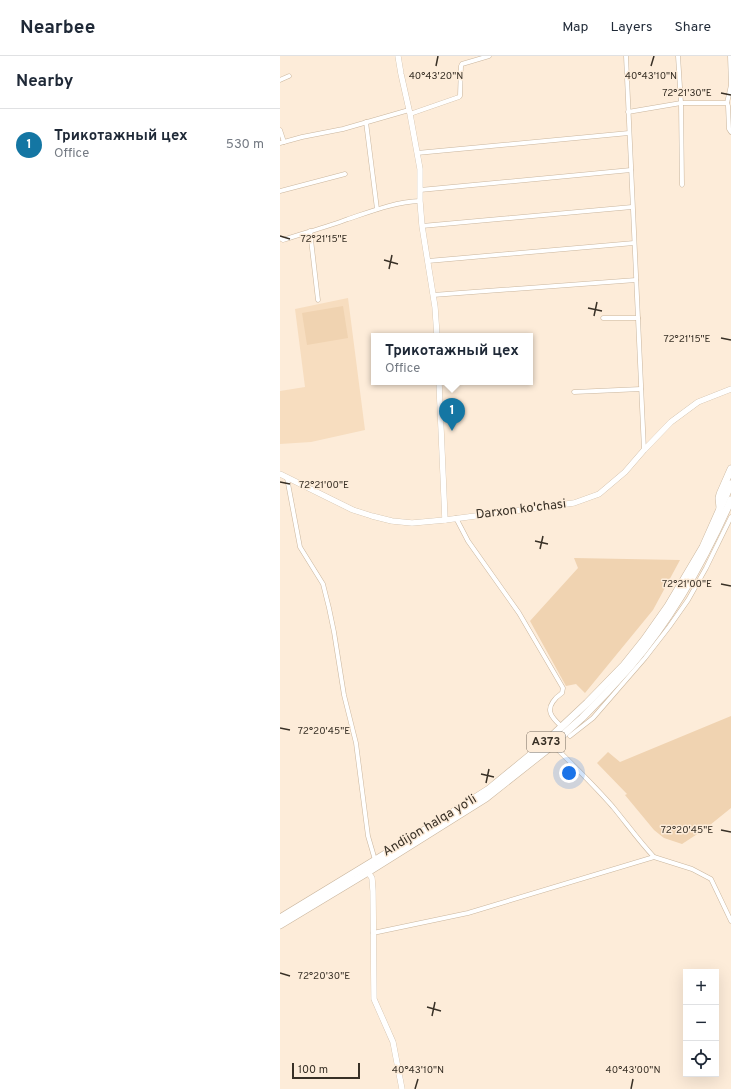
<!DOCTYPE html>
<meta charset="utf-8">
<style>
:root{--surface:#fff;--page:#f2f2f3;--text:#1f2937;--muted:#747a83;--line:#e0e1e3;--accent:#1476a3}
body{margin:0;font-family:Overpass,sans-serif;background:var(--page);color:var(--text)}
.controls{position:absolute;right:12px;bottom:12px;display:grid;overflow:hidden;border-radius:0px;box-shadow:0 4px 16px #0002}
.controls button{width:36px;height:36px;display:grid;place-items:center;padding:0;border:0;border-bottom:1px solid var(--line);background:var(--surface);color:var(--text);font:20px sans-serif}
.scale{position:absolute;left:12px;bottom:10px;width:68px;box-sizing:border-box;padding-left:4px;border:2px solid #383026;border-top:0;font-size:11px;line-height:14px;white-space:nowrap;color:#383026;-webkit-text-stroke:3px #fdecd9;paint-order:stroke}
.you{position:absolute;left:289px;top:717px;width:14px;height:14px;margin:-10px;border:3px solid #fff;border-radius:50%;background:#1a73e8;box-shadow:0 0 0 6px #1a73e833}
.badge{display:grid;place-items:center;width:26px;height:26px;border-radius:50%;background:var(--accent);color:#fff;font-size:13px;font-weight:700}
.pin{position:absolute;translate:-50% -33px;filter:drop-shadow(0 1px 2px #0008)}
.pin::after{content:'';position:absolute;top:21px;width:14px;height:12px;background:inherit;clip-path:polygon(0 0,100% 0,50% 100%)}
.popup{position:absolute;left:91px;top:277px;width:162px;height:52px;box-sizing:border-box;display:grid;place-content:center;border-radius:0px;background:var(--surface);filter:drop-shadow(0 1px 3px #0005);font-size:13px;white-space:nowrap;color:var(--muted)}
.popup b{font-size:15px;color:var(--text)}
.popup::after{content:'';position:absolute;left:50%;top:100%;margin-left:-8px;border:8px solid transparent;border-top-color:var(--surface)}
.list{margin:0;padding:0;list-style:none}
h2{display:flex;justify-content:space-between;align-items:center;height:52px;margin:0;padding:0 16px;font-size:17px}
h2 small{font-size:13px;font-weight:400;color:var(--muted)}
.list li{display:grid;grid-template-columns:26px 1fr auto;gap:12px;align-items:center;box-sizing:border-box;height:72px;padding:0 16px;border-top:1px solid var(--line)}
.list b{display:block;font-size:15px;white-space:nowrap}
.list p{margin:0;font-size:13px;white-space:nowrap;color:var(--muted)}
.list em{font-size:13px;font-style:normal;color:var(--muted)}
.icon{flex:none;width:22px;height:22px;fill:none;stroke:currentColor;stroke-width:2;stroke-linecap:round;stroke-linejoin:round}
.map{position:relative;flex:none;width:451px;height:1033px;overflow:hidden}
header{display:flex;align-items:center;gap:24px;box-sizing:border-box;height:56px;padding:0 20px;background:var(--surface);border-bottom:1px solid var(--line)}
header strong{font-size:19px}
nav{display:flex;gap:22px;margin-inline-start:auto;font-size:14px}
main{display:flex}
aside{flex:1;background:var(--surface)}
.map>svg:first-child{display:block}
.built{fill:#f7ddbf}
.green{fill:#f0d3b1}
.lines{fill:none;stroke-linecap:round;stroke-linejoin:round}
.street-casing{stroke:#cab69e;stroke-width:5}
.secondary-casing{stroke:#cab69e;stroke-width:6}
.highway-casing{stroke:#cab69e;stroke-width:8}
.street{stroke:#fff;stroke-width:4}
.secondary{stroke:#fff;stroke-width:5.5}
.highway{stroke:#fff;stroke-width:7}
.ticks{fill:none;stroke:#383026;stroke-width:1.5}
.labels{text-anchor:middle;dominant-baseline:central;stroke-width:3;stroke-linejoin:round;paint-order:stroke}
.shield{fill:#fdecd9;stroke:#73685c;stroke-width:1}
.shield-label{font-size:12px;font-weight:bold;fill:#383026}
.street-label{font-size:13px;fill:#383026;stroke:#fdecd9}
.ticks-label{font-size:10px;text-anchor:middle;fill:#383026;stroke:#fdecd9;stroke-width:3;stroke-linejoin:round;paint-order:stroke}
</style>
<header>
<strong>Nearbee</strong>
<nav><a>Map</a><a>Layers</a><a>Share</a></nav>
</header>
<main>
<aside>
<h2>Nearby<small></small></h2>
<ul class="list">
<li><span class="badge">1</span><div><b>Трикотажный цех</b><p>Office</p></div><em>530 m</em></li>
</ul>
</aside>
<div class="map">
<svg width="451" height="1033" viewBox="0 0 451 1033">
<rect width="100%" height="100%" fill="#fdecd9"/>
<path class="built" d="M68 242 85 374 31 386 0 388V335L25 331 15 253Z"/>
<g class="green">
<path d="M63 250 68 282 27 289 22 257Z"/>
<path d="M294 502 400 504 373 554 305 637 296 628 286 630 250 565 298 512Z"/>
<path d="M451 660V752L425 773 402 788 384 782 374 774 345 739 347 738 317 707 328 696 340 706Z"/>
</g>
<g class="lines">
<defs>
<g id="street">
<path d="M346 0 364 394"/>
<path d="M398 0 401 47 402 129"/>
<path d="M0 24 9 20"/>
<path d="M447 47 451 29 450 0"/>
<path d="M348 56 401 47H447L448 50 449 73 451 76"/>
<path d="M130 58 179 41 180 40 181 10 182 8 209 0"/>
<path d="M86 66 97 153"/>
<path d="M0 74 4 86"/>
<path d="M0 87 22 81 63 73 129 54"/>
<path d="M137 97 349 77"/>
<path d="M140 134 351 114"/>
<path d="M0 135 65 118"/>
<path d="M142 170 352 151"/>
<path d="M30 175 38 244"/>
<path d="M0 182 3 184C24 177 47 171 68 163 92 155 115 146 140 145"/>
<path d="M148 205 354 187"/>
<path d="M153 239 356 224"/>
<path d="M323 262H358"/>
<path d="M294 336 361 333"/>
<path d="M7 422 20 491 43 528 49 552 54 576 64 639 76 687 88 780 95 804"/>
<path d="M176 462 188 485 239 557 283 632 282 637C276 641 267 650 271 658 273 663 278 667 282 671"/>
<path d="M290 680 313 662 365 602 389 571 408 544 426 512 451 461"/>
<path d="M273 689C293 709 314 729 333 751 347 768 359 785 374 801"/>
<path d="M93 877 188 857 374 801 412 813 431 823 451 865"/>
</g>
<g id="secondary">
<path d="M118 0 121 18 130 58 140 113V145L142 170 155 251 157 280"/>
<path d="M159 326 165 464"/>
<path d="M0 418 73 454 92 460 112 465 132 467 165 464 294 447 319 438 345 416 364 394 391 366 418 346 451 333"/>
<path d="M88 816 92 822 93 835 94 943 113 986 122 1033"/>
</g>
<g id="highway">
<path d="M440 452 439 442 440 438 451 413"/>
<path d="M0 862 148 772 209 733 259 692 307 647 344 609 364 584 388 550 423 491 451 428"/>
<path d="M0 869 88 816 206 742 273 689C282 679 292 671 302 662 319 645 335 628 350 611 393 561 425 503 451 444"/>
</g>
</defs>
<use href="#street" class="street-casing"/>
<use href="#secondary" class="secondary-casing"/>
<use href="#highway" class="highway-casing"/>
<use href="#street" class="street"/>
<use href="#secondary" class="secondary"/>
<use href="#highway" class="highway"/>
</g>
<path class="ticks" d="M156 10 158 0M371 10 374 0M441 37 451 39M0 180 10 183M104 204 118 208M109 213 112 199M308 252 322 255M314 260 317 246M441 282 451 284M0 426 10 428M255 485 268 488M260 493 263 480M441 528 451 530M0 672 10 674M201 718 214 721M206 727 209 713M441 774 451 776M0 917 10 920M147 951 161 955M152 960 155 946M135 1033 138 1023M351 1033 353 1023"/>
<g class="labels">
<rect class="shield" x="247" y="676" width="38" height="20" rx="3"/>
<g class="shield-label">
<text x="266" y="686">A373</text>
</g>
<g class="street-label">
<text transform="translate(241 454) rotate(-7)">Darxon ko'chasi</text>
<text transform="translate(150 770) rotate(-31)">Andijon halqa yo‘li</text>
</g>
</g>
<g class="ticks-label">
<text x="156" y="23">40°43'20"N</text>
<text x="371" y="23">40°43'10"N</text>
<text x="407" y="40">72°21'30"E</text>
<text x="44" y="186">72°21'15"E</text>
<text x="407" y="286">72°21'15"E</text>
<text x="44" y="432">72°21'00"E</text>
<text x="407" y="531">72°21'00"E</text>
<text x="44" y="678">72°20'45"E</text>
<text x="407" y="777">72°20'45"E</text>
<text x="44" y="923">72°20'30"E</text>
<text x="138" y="1017">40°43'10"N</text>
<text x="353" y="1017">40°43'00"N</text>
</g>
</svg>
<div class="controls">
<button>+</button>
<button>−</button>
<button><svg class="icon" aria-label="locate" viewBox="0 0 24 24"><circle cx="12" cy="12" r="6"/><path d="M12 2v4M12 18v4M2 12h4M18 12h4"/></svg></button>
</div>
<div class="scale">100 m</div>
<div class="you"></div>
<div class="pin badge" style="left:172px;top:375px">1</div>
<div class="popup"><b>Трикотажный цех</b>Office</div>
</div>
</main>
